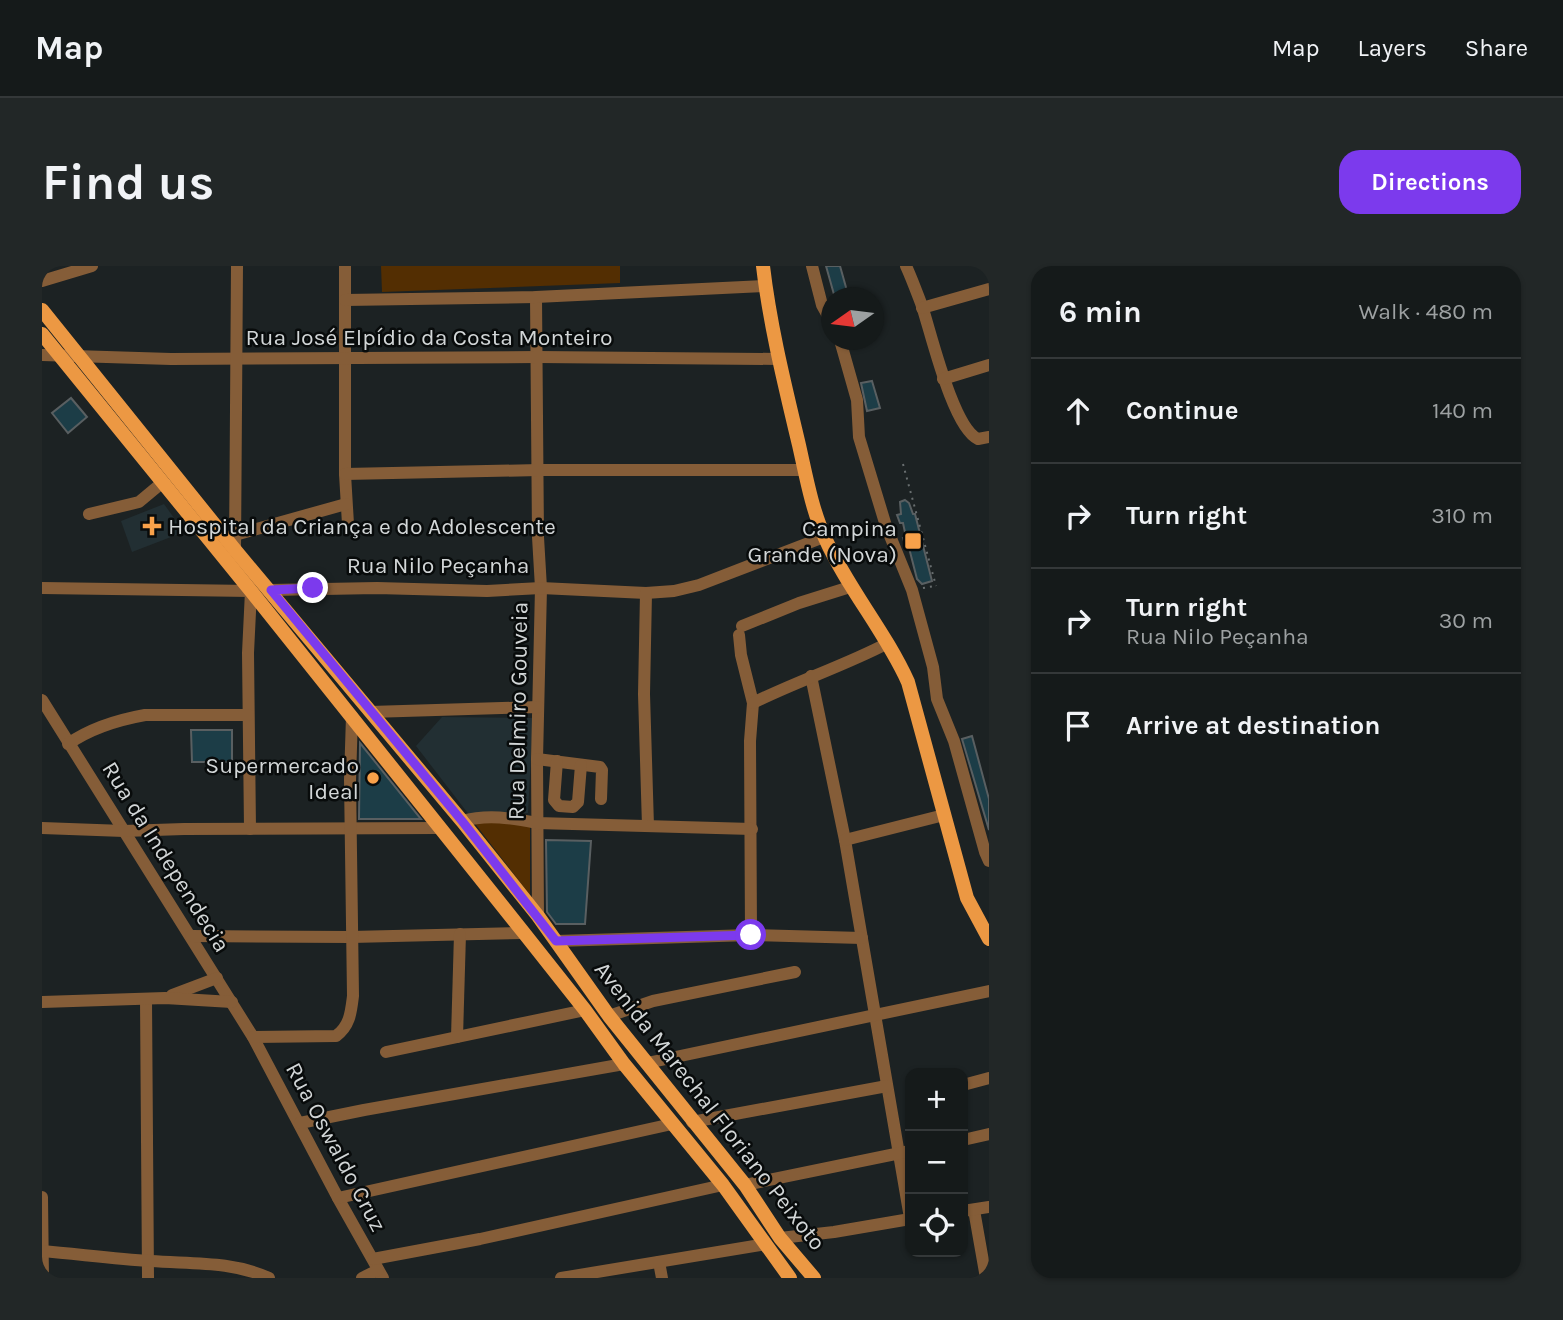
<!DOCTYPE html>
<meta charset="utf-8">
<style>
:root{--surface:#151a1a;--page:#222727;--text:#f1f3f6;--muted:#9da1a2;--line:#343839;--accent:#7c3aed}
body{margin:0;font-family:Karla,sans-serif;background:var(--page);color:var(--text)}
.controls{position:absolute;right:21px;bottom:21px;display:grid;overflow:hidden;border-radius:14px;box-shadow:0 2px 5px #0004}
.controls button{width:63px;height:63px;display:grid;place-items:center;padding:0;border:0;border-bottom:2px solid var(--line);background:var(--surface);color:var(--text);font:35px sans-serif}
.compass{position:absolute;left:779px;top:21px;width:63px;height:63px;border-radius:50%;background:var(--surface);box-shadow:0 2px 5px #0004;rotate:256deg}
.stop{position:absolute;width:21px;height:21px;margin:-16px;border:5px solid #7c3aed;border-radius:50%;background:#fff}
.stop.end{background:#7c3aed;border-color:#fff;box-shadow:0 2px 7px #0008}
.list{margin:0;padding:0;list-style:none}
h2{display:flex;justify-content:space-between;align-items:center;height:91px;margin:0;padding:0 28px;font-size:30px}
h2 small{font-size:23px;font-weight:400;color:var(--muted)}
.list li{display:grid;grid-template-columns:46px 1fr auto;gap:21px;align-items:center;box-sizing:border-box;height:105px;padding:0 28px;border-top:2px solid var(--line)}
.list b{display:block;font-size:26px;white-space:nowrap}
.list p{margin:0;font-size:23px;white-space:nowrap;color:var(--muted)}
.list em{font-size:23px;font-style:normal;color:var(--muted)}
.icon{flex:none;width:38px;height:38px;fill:none;stroke:currentColor;stroke-width:2;stroke-linecap:round;stroke-linejoin:round}
.map{position:relative;flex:none;width:947px;height:1012px;overflow:hidden;border-radius:21px}
header{display:flex;align-items:center;gap:42px;box-sizing:border-box;height:98px;padding:0 35px;background:var(--surface);border-bottom:2px solid var(--line)}
header strong{font-size:33px}
nav{display:flex;gap:38px;margin-inline-start:auto;font-size:24px}
.intro{display:flex;align-items:center;justify-content:space-between;box-sizing:border-box;height:168px;padding:0 42px}
h1{margin:0;font-size:49px}
.button{padding:18px 32px;border-radius:21px;background:var(--accent);color:#fff;font-size:24px;font-weight:700}
main{display:flex;gap:42px;padding:0 42px}
aside{flex:1;background:var(--surface);border-radius:21px;box-shadow:0 2px 5px #0004}
.map>svg:first-child{display:block}
.built{fill:#222f33}
.green{fill:#532e02}
.building{fill:#1c3d47;stroke:#595f61;stroke-width:2}
.lines{fill:none;stroke-linecap:round;stroke-linejoin:round}
.path{stroke:#686e6f;stroke-width:2;stroke-dasharray:2 5;stroke-linecap:butt}
.minor{stroke:#855d38;stroke-width:12}
.major{stroke:#ec9843;stroke-width:14}
.route{stroke:#7c3aed;stroke-width:9}
.poi-dot{fill:#f8a14a;stroke:#080b0b;stroke-width:2.5}
.labels{text-anchor:middle;dominant-baseline:central;stroke-width:5;stroke-linejoin:round;paint-order:stroke}
.street-label{font-size:23px;fill:#d2d6d7;stroke:#080b0b}
.poi-label{font-size:23px;fill:#d2d6d7;stroke:#080b0b;text-anchor:end}
</style>
<header>
<strong>Map</strong>
<nav><a>Map</a><a>Layers</a><a>Share</a></nav>
</header>
<div class="intro"><h1>Find us</h1><a class="button">Directions</a></div>
<main>
<div class="map">
<svg width="947" height="1012" viewBox="0 0 947 1012">
<rect width="100%" height="100%" fill="#1c2223"/>
<g class="built">
<path d="M122 238 142 266 90 286 79 255Z"/>
<path d="M400 451 491 452 486 547 428 550 374 480Z"/>
</g>
<g class="green">
<path d="M339 0H578V17L340 26Z"/>
<path d="M488 553V629L431 555Z"/>
</g>
<g class="building">
<path d="M784 0H798L807 32H793Z"/>
<path d="M830 115 838 142 825 145 819 117Z"/>
<path d="M29 132 45 151 26 167 10 147Z"/>
<path d="M863 234 867 237 871 248H873L890 315 880 318 875 313 866 278 863 279 861 272 864 271 861 257H858L855 249 859 248 858 236Z"/>
<path d="M149 464H190V496H150Z"/>
<path d="M930 470 947 533V564L920 473Z"/>
<path d="M318 477 379 553H317Z"/>
<path d="M504 574 549 575 543 658H514L505 646Z"/>
</g>
<g class="lines">
<g class="path">
<path d="M861 198 894 320"/>
<path d="M881 322 893 320"/>
</g>
<g class="minor">
<path d="M303 0V208L306 258"/>
<path d="M770 0 780 39 790 57"/>
<path d="M864 0C870 13 875 27 880 40 889 67 911 162 936 173L947 171"/>
<path d="M0 15 50 0"/>
<path d="M494 31 496 271 499 322 495 493 496 650"/>
<path d="M303 34 494 31 723 20"/>
<path d="M880 42 947 23"/>
<path d="M798 74 815 134 817 171 844 260 870 324 891 401 895 433 912 475 943 586 947 595"/>
<path d="M0 89 129 93 496 91 736 93"/>
<path d="M901 113 947 99"/>
<path d="M303 208 497 204H763"/>
<path d="M47 248 97 236 121 216"/>
<path d="M193 269 304 238"/>
<path d="M193 284 195 0"/>
<path d="M0 322 209 325 206 387 208 563"/>
<path d="M228 324 335 322 445 325 499 322 604 327 632 325 657 319 782 271"/>
<path d="M604 327 602 428 606 560"/>
<path d="M700 360 757 337 808 321"/>
<path d="M697 369 699 389 711 437 708 475 709 669"/>
<path d="M769 410 803 574 868 952"/>
<path d="M0 434 211 771 296 932 341 1012"/>
<path d="M711 437C755 415 802 400 846 377"/>
<path d="M328 446 496 441"/>
<path d="M26 478C49 462 75 454 103 449H206"/>
<path d="M495 493 558 501 560 504 559 533"/>
<path d="M515 495 512 534 517 540 531 541 536 536 539 499"/>
<path d="M420 555C446 548 469 552 495 557L710 563"/>
<path d="M0 562 82 565 142 563 396 562"/>
<path d="M803 574 902 549"/>
<path d="M149 670 309 671 482 667"/>
<path d="M514 675 709 669 820 672"/>
<path d="M130 729 175 712"/>
<path d="M104 733 106 1012"/>
<path d="M0 736 123 732 190 736"/>
<path d="M567 750 611 735 753 706"/>
<path d="M211 771 294 770C308 760 309 746 311 730L308 514 310 450"/>
<path d="M415 771 418 668"/>
<path d="M344 786 543 744"/>
<path d="M605 797 947 725"/>
<path d="M921 819 947 812"/>
<path d="M650 856 845 820"/>
<path d="M258 857 322 844 582 798"/>
<path d="M921 874 947 868"/>
<path d="M703 919 868 885"/>
<path d="M0 931 1 1012"/>
<path d="M296 932 630 858"/>
<path d="M932 944 944 1012"/>
<path d="M921 945 947 941"/>
<path d="M738 972 792 966 868 953"/>
<path d="M0 985C36 988 73 993 109 995 150 998 190 995 227 1012"/>
<path d="M331 993 438 973 681 919"/>
<path d="M617 996 620 1012"/>
<path d="M320 1012 336 1004"/>
<path d="M519 1012 724 978"/>
</g>
<g class="major">
<path d="M721 0C728 60 743 120 757 179 764 210 770 244 783 272 806 323 843 365 866 416L925 632 947 673"/>
<path d="M0 44 193 284 420 555 496 650 567 750 703 919 738 972 772 1012"/>
<path d="M0 68 209 325 482 667 543 744 582 798 681 919 748 1012"/>
</g>
</g>
<g class="lines">
<path class="route" d="M271 322 229 324 420 555 514 675 709 669"/>
</g>
<g class="poi-dot">
<path d="M106.5 249.5h7v7h7v7h-7v7h-7v-7h-7v-7h7z"/>
<rect x="862" y="266" width="18" height="18" rx="3.5"/>
<circle cx="331" cy="512" r="7"/>
</g>
<g class="labels">
<g class="street-label">
<text x="387" y="71">Rua José Elpídio da Costa Monteiro</text>
<text x="396" y="299">Rua Nilo Peçanha</text>
<text transform="translate(476 445) rotate(-89)">Rua Delmiro Gouveia</text>
<text transform="translate(124 591) rotate(58)">Rua da Independecia</text>
<text transform="translate(668 840) rotate(52)">Avenida Marechal Floriano Peixoto</text>
<text transform="translate(294 881) rotate(62)">Rua Oswaldo Cruz</text>
</g>
<g class="poi-label">
<text x="126" y="260" text-anchor="start">Hospital da Criança e do Adolescente</text>
<text x="855" y="262">Campina<tspan x="855" dy="26">Grande (Nova)</tspan></text>
<text x="317" y="499">Supermercado<tspan x="317" dy="26">Ideal</tspan></text>
</g>
</g>
</svg>
<div class="controls">
<button>+</button>
<button>−</button>
<button><svg class="icon" aria-label="locate" viewBox="0 0 24 24"><circle cx="12" cy="12" r="6"/><path d="M12 2v4M12 18v4M2 12h4M18 12h4"/></svg></button>
</div>
<svg class="compass" viewBox="-18 -18 36 36"><path d="M0-13l5 13h-10z" fill="#e53935"/><path d="M0 13l5-13h-10z" fill="#9da1a2"/></svg>
<div class="stop" style="left:709px;top:669px"></div>
<div class="stop end" style="left:271px;top:322px"></div>
</div>
<aside>
<h2>6 min<small>Walk · 480 m</small></h2>
<ul class="list">
<li><svg class="icon" aria-label="ahead" viewBox="0 0 24 24"><path d="M12 20V5M6 11l6-6 6 6"/></svg><div><b>Continue</b></div><em>140 m</em></li>
<li><svg class="icon" aria-label="right" viewBox="0 0 24 24"><path d="M7 20v-9h11M14 6l5 5-5 5"/></svg><div><b>Turn right</b></div><em>310 m</em></li>
<li><svg class="icon" aria-label="right" viewBox="0 0 24 24"><path d="M7 20v-9h11M14 6l5 5-5 5"/></svg><div><b>Turn right</b><p>Rua Nilo Peçanha</p></div><em>30 m</em></li>
<li><svg class="icon" aria-label="arrive" viewBox="0 0 24 24"><path d="M6 21V4h12l-3 4 3 4H6"/></svg><div><b>Arrive at destination</b></div></li>
</ul>
</aside>
</main>
